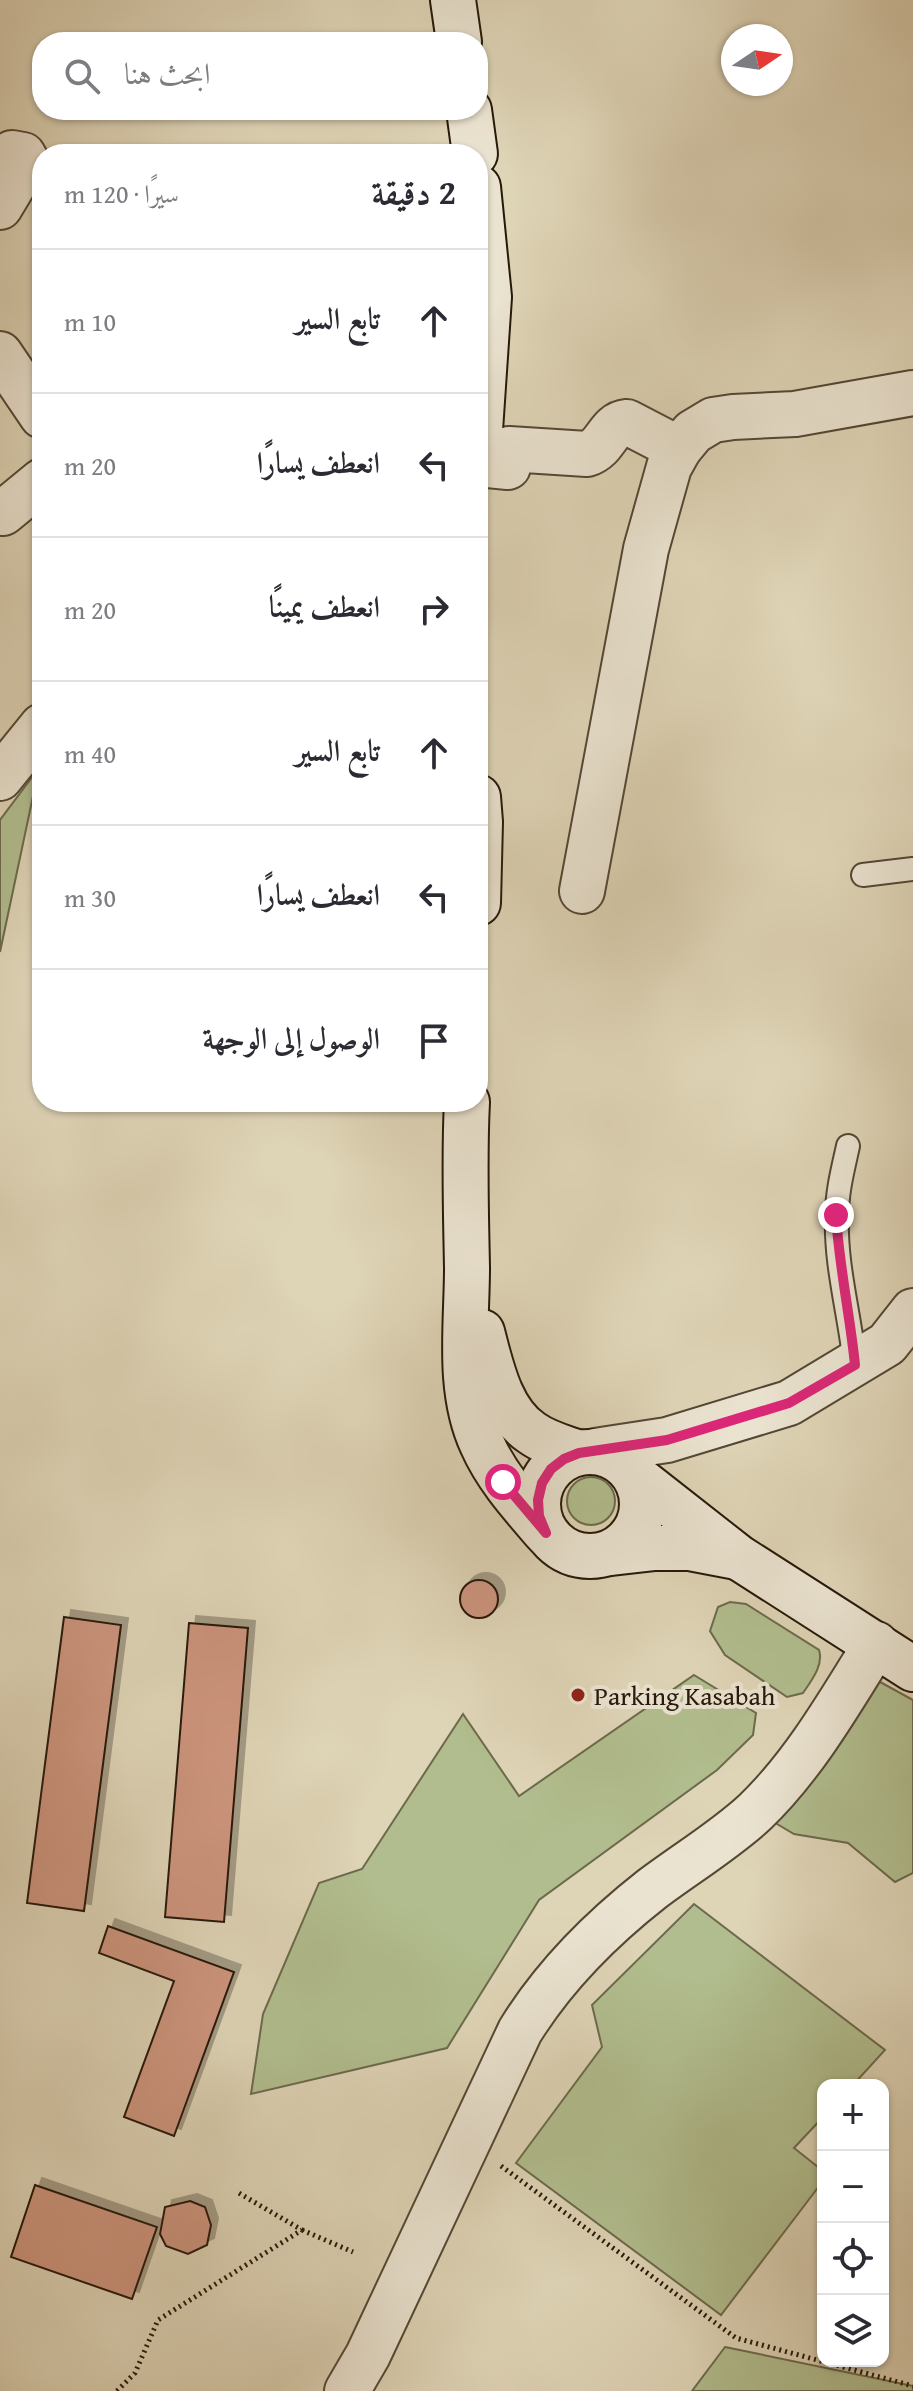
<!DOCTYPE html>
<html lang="ar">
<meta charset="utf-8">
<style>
:root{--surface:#fff;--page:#f2f2f3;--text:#2b2b33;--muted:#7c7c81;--line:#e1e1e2}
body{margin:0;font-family:"Gentium Book Plus",Amiri,serif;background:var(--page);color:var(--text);direction:rtl}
.controls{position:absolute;right:24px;bottom:24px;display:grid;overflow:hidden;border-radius:16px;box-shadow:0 2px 6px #0004}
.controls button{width:72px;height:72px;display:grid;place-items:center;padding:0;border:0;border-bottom:2px solid var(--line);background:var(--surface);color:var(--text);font:40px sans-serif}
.compass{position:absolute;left:721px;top:24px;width:72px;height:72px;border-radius:50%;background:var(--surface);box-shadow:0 2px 6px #0004;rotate:77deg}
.stop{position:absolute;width:24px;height:24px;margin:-18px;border:6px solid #db2777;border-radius:50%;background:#fff}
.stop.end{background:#db2777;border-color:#fff;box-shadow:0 2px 8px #0008}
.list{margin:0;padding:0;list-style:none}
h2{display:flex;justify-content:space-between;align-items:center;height:104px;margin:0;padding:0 32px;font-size:34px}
h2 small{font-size:26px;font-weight:400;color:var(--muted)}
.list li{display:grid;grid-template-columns:52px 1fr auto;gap:24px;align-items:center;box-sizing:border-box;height:144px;padding:0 32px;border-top:2px solid var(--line)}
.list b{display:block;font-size:30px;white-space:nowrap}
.list em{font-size:26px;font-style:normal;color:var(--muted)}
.icon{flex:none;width:44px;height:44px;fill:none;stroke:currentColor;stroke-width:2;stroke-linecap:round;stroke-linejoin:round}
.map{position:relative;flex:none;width:913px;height:2391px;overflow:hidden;direction:ltr}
.search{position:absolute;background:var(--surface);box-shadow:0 2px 6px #0004;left:32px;top:32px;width:456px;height:88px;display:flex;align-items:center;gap:20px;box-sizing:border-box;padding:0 28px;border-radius:32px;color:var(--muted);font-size:30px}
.panel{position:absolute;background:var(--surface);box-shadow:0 2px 6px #0004;left:32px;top:144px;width:456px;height:968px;border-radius:32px;direction:rtl}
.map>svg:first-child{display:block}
.green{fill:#b1bd8e;stroke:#6c6a4c;stroke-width:2}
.building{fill:#cd957e;stroke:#261809;stroke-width:2;filter:url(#shadow)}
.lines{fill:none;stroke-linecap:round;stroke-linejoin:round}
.lane-casing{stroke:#544734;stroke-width:26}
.street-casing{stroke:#544734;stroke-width:48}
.secondary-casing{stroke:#261809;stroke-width:48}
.path{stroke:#261809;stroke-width:5;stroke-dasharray:2 4;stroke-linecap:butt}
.lane{stroke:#eae3d0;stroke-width:22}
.street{stroke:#eae3d0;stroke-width:44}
.secondary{stroke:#eae3d0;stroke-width:44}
.route{stroke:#db2777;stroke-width:10}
.poi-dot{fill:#8f2418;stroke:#eae3d0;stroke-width:3}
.labels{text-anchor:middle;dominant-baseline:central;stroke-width:8;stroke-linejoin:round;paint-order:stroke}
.poi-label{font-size:26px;fill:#261809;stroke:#eae3d0;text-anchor:start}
</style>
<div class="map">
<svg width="913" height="2391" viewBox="0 0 913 2391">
<defs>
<filter id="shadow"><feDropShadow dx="7" dy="-7" stdDeviation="0" flood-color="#0004"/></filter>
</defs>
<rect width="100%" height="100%" fill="#ded4b6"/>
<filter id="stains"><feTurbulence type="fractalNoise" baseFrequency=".0025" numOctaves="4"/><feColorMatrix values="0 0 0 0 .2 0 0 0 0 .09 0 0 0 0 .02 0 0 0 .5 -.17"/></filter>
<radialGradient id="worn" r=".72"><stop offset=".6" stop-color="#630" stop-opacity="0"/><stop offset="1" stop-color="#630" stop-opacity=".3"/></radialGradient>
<g class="green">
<path d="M39 768 0 952V820Z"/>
<circle cx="591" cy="1501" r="24"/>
<path d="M730 1602 746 1604 819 1650C824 1665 811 1681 803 1693L787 1697 725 1655 710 1631 718 1607Z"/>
<path d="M694 1675 756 1713 753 1735 717 1770 539 1900 447 2048 251 2094 263 2014 319 1883 362 1869 463 1714 519 1796Z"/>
<path d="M871 1677 913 1700V1873L895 1882 848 1843 794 1834 767 1818Z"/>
<path d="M694 1904 885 2050 853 2085H823V2117L794 2148 823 2171V2181L721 2315 516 2163 602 2047 592 2005Z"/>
<path d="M725 2347 913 2386V2391H692Z"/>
</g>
<g class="building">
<circle cx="479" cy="1599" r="19"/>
<path d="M64 1617 121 1625 84 1911 27 1903Z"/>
<path d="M189 1623 248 1628 224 1922 165 1917Z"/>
<path d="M108 1926 234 1972 174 2136 124 2117 174 1981 99 1953Z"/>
<path d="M35 2185 157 2227 132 2299 11 2257Z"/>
<path d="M190 2201 205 2207 211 2225 207 2245 188 2254 166 2246 160 2234 165 2207Z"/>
</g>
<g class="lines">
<defs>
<g id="lane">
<path d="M863 875 913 869"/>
<path d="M848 1146C843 1169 837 1191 837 1215 835 1266 850 1315 855 1365"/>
</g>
<g id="street">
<path d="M0 207 27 162 23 155 12 153"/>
<path d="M0 354 42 416"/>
<path d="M478 464 508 467 509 449 587 454C607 448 607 424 627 422L679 449"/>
<path d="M3 513 42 481"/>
<path d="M0 778 42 726"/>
<path d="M582 891 646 549 669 467 679 449 693 432 713 420 733 417 795 414 913 393"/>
<path d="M595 1451 667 1440 789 1403 887 1344 913 1311"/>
<path d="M347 2391 368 2355 520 2031C554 1976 601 1929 652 1889 685 1864 725 1840 755 1812 804 1765 840 1702 876 1644"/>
</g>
<g id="secondary">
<path d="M453 0 459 42"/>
<path d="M469 110 475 154"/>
<path d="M478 187 489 297 478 460"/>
<path d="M478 797 480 822 478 903"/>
<path d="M467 1102C464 1157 466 1212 467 1268 467 1325 457 1390 482 1444 497 1478 522 1505 546 1533"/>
<path d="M482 1332C491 1366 500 1412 532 1433 546 1443 562 1447 579 1453"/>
<circle cx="590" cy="1504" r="52"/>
<path d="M636 1477 738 1557 913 1669"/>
<path d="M611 1553 655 1548H689L736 1557"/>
</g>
</defs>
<use href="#lane" class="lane-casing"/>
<use href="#street" class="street-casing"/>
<use href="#secondary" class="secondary-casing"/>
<g class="path">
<path d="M501 2166 736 2338 913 2386"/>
<path d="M302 2230 353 2252"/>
<path d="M117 2391 135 2373 158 2320 302 2230 237 2192"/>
</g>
<use href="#lane" class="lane"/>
<use href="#street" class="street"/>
<use href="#secondary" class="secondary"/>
</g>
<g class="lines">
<path class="route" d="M503 1482 546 1533 539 1516 538 1500 542 1483 551 1469 564 1459 579 1453 667 1440 789 1403 855 1365C850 1315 839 1266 836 1215"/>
</g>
<circle class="poi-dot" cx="578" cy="1695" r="8"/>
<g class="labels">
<g class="poi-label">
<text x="594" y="1695">Parking Kasabah</text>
</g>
</g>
<rect width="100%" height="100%" filter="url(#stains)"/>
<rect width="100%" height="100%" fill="url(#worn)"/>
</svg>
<div class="controls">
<button>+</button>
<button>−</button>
<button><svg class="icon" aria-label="locate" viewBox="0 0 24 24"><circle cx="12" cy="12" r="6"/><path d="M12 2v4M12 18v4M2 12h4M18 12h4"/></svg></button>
<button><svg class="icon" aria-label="layers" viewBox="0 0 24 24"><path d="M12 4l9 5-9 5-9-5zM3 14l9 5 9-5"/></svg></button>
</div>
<svg class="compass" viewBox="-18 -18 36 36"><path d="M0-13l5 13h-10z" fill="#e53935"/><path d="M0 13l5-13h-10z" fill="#7c7c81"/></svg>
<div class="stop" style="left:503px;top:1482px"></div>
<div class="stop end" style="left:836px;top:1215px"></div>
<div class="search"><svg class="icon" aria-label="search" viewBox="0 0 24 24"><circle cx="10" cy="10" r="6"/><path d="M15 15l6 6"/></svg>ابحث هنا</div>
<section class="panel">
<h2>2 دقيقة<small>سيرًا · 120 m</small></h2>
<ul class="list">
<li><svg class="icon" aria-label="ahead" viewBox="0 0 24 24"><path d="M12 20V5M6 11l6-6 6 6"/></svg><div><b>تابع السير</b></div><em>10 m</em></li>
<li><svg class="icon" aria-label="left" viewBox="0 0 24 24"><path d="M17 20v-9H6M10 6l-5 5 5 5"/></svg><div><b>انعطف يسارًا</b></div><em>20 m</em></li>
<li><svg class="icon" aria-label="right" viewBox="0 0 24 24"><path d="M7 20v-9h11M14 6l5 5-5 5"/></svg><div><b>انعطف يمينًا</b></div><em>20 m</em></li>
<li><svg class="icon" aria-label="ahead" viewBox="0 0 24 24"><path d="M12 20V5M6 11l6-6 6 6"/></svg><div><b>تابع السير</b></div><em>40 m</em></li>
<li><svg class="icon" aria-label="left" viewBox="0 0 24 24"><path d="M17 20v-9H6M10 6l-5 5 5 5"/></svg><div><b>انعطف يسارًا</b></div><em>30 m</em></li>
<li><svg class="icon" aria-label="arrive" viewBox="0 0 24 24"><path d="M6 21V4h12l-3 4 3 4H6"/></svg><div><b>الوصول إلى الوجهة</b></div></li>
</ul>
</section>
</div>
